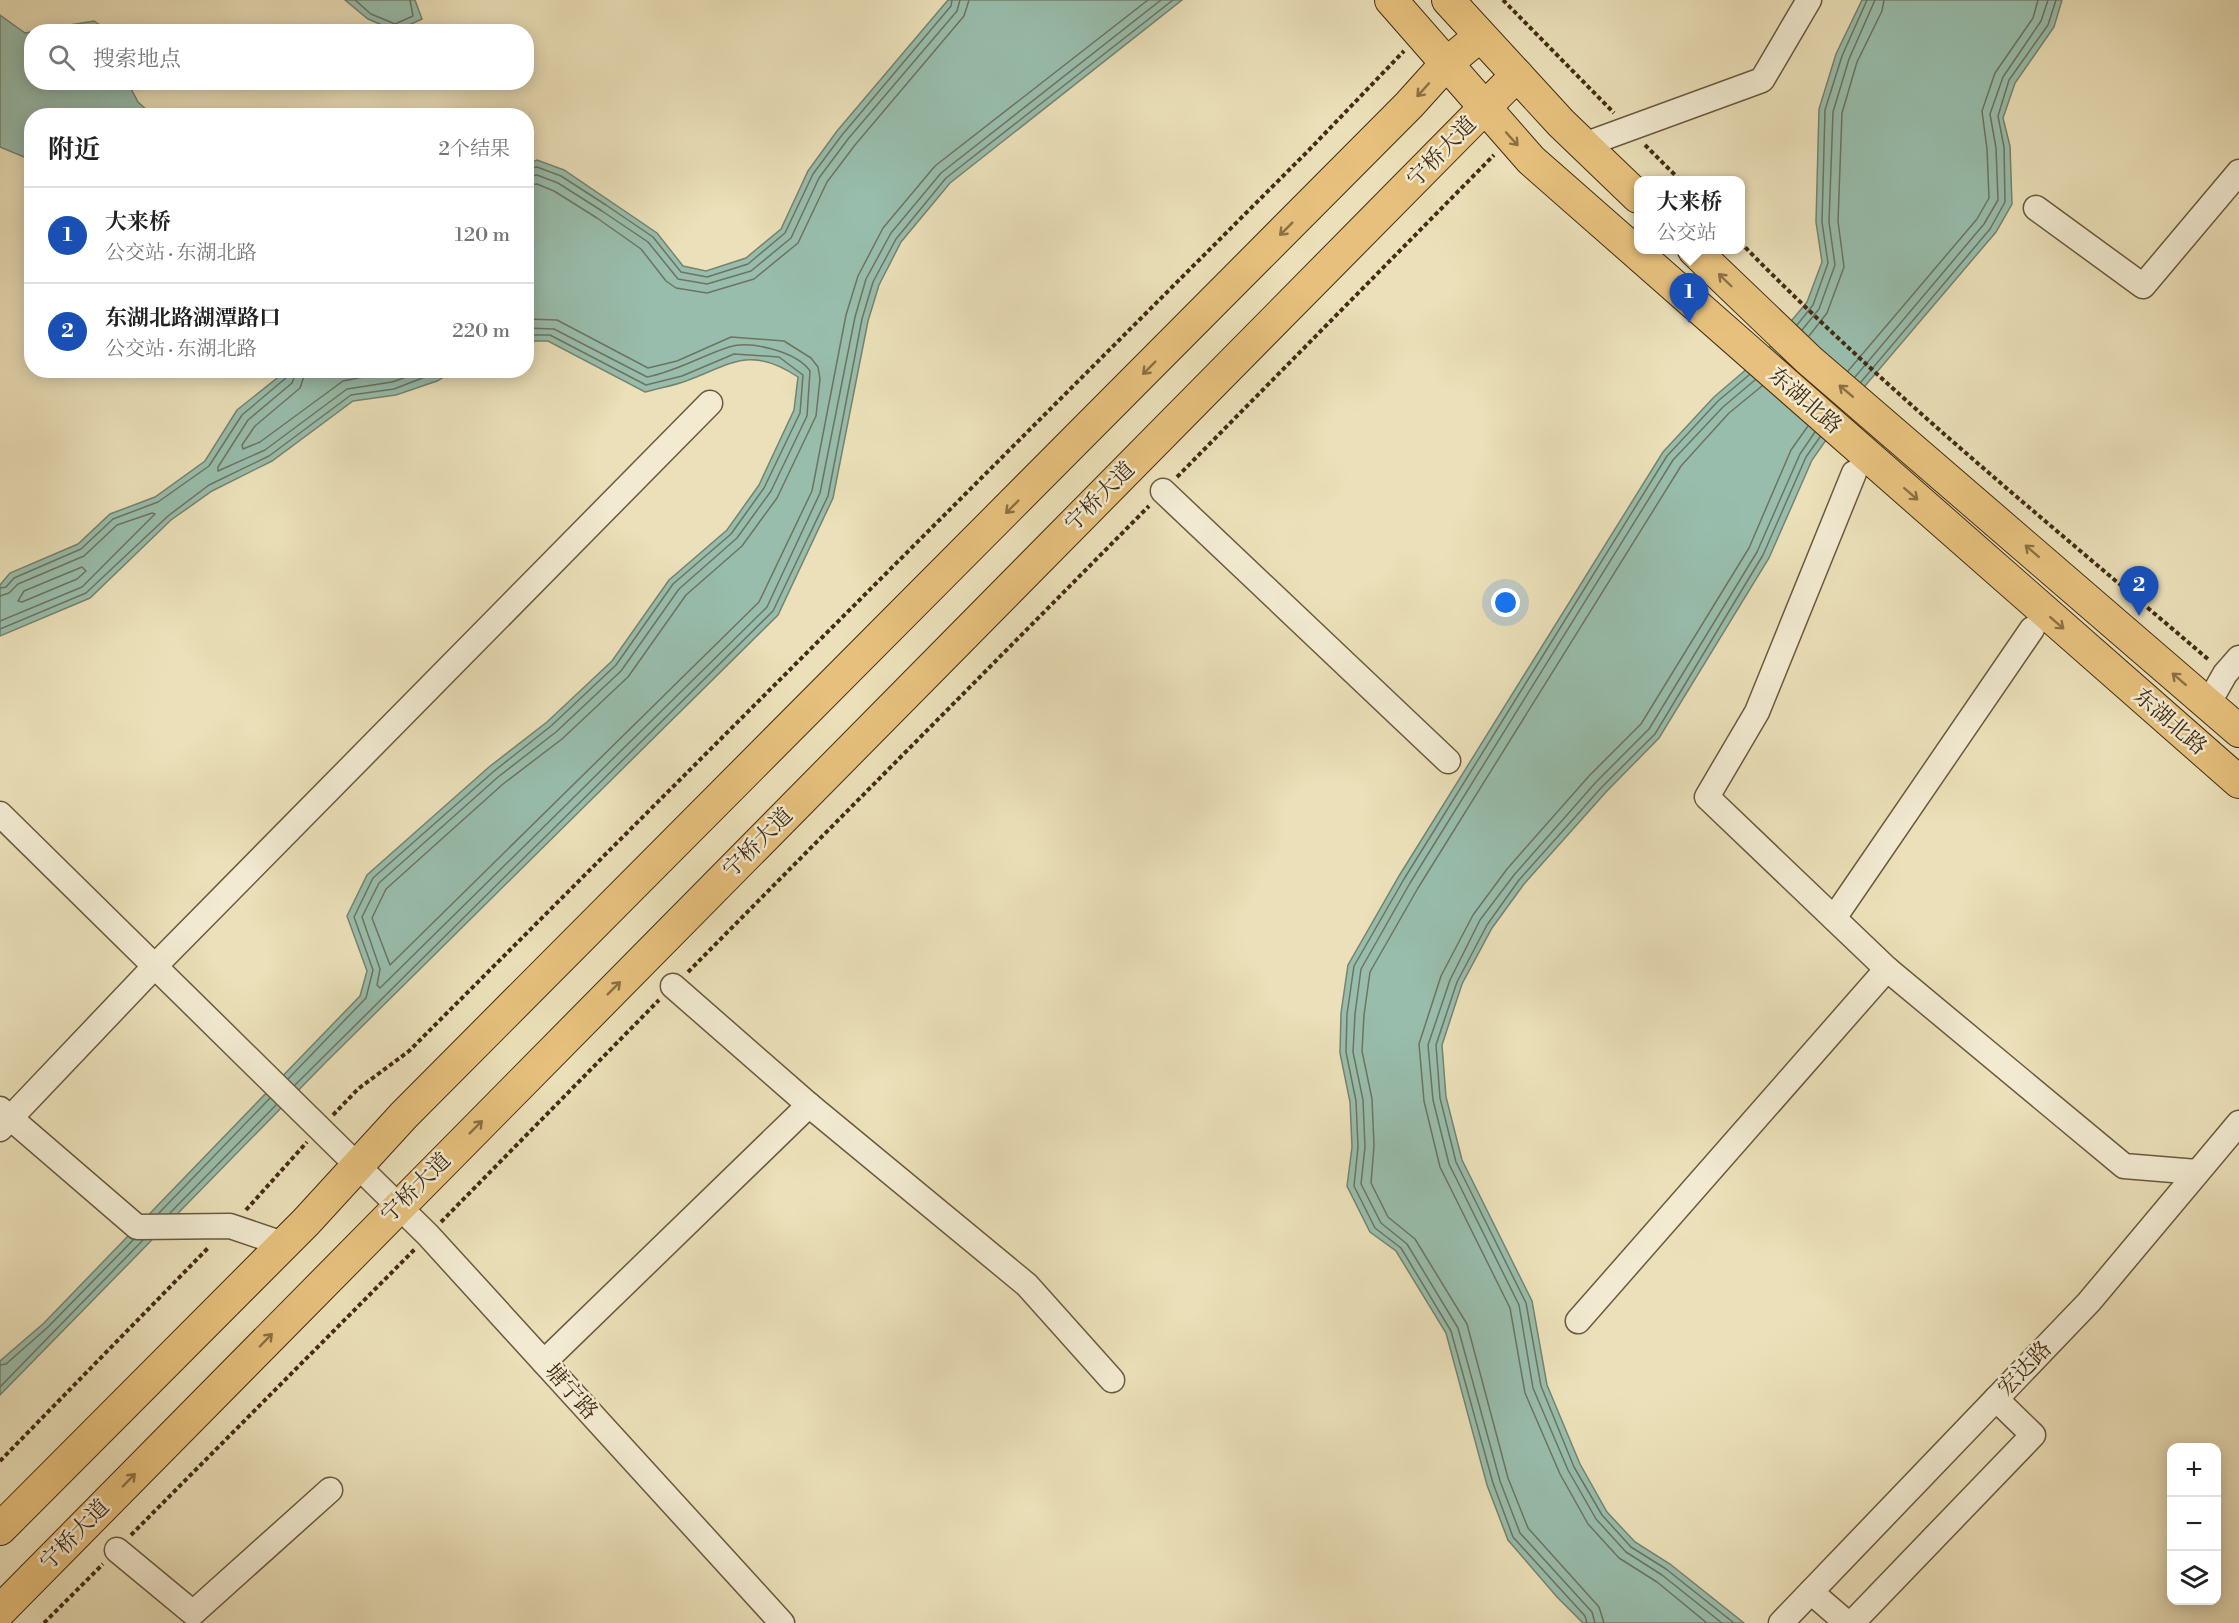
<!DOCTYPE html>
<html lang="zh">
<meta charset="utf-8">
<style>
:root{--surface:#fff;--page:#f6f6f6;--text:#222;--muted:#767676;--line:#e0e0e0;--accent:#8f2418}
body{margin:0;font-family:"Libre Bodoni","Noto Serif SC",serif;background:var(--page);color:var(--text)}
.controls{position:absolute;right:18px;bottom:18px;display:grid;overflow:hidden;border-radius:12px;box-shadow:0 3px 15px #0003}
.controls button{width:54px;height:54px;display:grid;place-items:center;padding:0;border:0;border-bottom:2px solid var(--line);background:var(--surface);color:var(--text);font:30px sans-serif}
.you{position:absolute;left:1506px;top:603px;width:21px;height:21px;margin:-15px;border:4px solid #fff;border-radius:50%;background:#1a73e8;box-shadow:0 0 0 9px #1a73e833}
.badge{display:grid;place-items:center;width:39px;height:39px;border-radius:50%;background:var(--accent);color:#fff;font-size:20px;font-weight:700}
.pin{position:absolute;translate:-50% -50px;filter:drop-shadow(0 2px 3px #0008)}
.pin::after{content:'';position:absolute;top:32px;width:21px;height:18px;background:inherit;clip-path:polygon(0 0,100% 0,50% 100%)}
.popup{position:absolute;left:1634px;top:176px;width:111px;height:78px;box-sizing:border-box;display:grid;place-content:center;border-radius:12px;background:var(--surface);filter:drop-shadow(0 2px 4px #0005);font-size:20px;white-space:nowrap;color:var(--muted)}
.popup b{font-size:22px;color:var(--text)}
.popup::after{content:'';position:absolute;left:50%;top:100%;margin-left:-12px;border:12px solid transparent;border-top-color:var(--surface)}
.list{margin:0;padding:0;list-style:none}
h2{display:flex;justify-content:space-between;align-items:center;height:78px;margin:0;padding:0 24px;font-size:26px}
h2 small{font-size:20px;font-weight:400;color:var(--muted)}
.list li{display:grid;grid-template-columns:39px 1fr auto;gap:18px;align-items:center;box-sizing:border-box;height:96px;padding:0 24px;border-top:2px solid var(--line)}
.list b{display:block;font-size:22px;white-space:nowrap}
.list p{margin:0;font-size:20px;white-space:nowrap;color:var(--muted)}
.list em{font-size:20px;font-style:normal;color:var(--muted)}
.icon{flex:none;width:33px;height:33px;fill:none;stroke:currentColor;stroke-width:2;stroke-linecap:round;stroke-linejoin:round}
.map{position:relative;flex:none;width:2239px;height:1623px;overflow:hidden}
.search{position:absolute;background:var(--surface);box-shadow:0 3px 15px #0003;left:24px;top:24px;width:510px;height:66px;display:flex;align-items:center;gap:15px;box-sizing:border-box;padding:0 21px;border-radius:24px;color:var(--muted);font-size:22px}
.panel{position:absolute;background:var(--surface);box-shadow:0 3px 15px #0003;left:24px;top:108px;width:510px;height:270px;border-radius:24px}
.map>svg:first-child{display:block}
.water{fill:#98bdac;stroke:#76836f;stroke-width:1.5}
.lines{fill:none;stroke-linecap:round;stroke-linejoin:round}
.shore{stroke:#6d7460;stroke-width:1.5}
.minor-casing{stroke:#6c593d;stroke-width:27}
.major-casing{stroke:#422c14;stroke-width:34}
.path{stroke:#422c14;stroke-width:4;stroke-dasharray:4.5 3;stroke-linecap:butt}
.minor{stroke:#f2ebd2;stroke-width:24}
.major{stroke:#e6c07c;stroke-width:32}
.oneway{stroke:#8c6f43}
.labels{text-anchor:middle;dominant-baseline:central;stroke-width:5;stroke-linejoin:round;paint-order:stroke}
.street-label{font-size:22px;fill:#422c14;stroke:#f2ebd2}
</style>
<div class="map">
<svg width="2239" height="1623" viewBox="0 0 2239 1623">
<rect width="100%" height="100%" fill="#ebe0b9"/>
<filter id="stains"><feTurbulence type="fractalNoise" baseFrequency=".00333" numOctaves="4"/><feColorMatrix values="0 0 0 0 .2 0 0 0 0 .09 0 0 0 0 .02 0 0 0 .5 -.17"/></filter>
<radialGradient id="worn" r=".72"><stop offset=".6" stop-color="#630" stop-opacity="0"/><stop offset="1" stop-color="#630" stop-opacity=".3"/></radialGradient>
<g class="water">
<path d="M345 0H415L422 19 396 31 368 19Z"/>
<path d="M948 0H1182L950 183 901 242 879 285 868 321 833 498 778 615 327 1061 0 1395V1361L44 1323 360 996 367 971 347 916 367 875 489 767 547 722 612 661 669 580 727 530 759 485 794 410 798 377C750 345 732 364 686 381 673 386 658 388 645 392L548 341H527V164L537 160 564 170 657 233 683 266 706 271 746 258 781 229 808 171 837 131Z"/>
<path d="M1862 0H2062L2054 27 2015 83 2003 118 2010 146 2012 204 1996 232 1859 393 1812 460 1769 558 1659 738 1606 792 1524 884 1492 928 1462 984 1442 1045 1446 1097 1462 1160 1532 1301 1547 1385 1580 1464 1607 1512 1635 1542 1670 1564 1744 1623H1583L1557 1597 1508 1540 1487 1485 1446 1333 1396 1251 1370 1232 1347 1186 1352 1147 1350 1102 1340 1053 1341 1013 1348 965 1399 876 1663 452 1714 397 1763 355 1807 302 1822 262 1816 222 1819 109 1836 54Z"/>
<path d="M0 15 25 33 31 32 32 82 128 83 138 102 152 115 32 116 31 160 0 147Z"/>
<path d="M94 21 109 31H33Z"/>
<path d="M286 371H454L437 381 396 395 353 401 272 461 212 491 171 520 90 598 0 636V585L10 573 78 544 110 514 155 497 205 461 237 410Z"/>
</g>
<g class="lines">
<g class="shore">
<path d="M355 0 371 14 395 24 413 16 410 0"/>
<path d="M526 169 537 167 561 176 606 205 653 237 681 272 707 277 748 264 785 233 813 174 842 135 951 6 952 0"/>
<path d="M526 177 537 175 558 183 602 211 648 242 678 279 707 284 751 271 791 238 819 178 848 139 957 11 960 0"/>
<path d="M526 186 537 184 554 191 597 218 641 249 666 281 676 288 707 293 754 279 798 243 827 182 855 145 964 16 969 0"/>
<path d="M526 319 557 320 648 368 677 361 731 337 784 341 811 358 818 367 820 379 816 416 777 498 742 546 686 595 628 677 562 739 503 784 386 889 372 918 390 965 759 602 812 491 846 315 858 276 883 228 935 166 1148 0"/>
<path d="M1797 325 1813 305 1828 263 1822 222 1825 110 1842 56 1867 0"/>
<path d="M526 328 554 329 647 377C677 371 701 356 729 347 751 340 797 352 810 371L807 416 771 491 737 538 679 589 621 671 556 732 498 777 379 883 362 917 380 969 377 985 380 988 767 607 820 493 855 317 866 279 891 233 941 173 1161 0"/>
<path d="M1802 330 1819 309 1835 265 1829 222 1833 112 1849 59 1875 0"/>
<path d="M1809 336 1827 313 1844 267 1838 221 1842 113 1857 62 1882 11 1884 0"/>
<path d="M297 370 292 383 248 420 218 467V471L265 450 347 389 392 382 426 370"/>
<path d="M306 370 300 388 255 426 242 445 243 449 260 442 343 381 398 370"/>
<path d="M1848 371 1977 219 1989 198 1987 149 1982 111 1995 73 2033 18 2038 0"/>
<path d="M1855 377 1984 224 1998 200 1996 148 1990 114 2003 77 2041 21 2048 0"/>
<path d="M1861 382 1990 229 2005 202 2004 147 1998 116 2009 80 2048 25 2056 0"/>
<path d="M82 567 86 571 77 579 22 602 18 601 24 591Z"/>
<path d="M0 588 6 587 14 578 81 549 113 519 158 502 209 466 242 415 287 377 289 370"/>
<path d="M0 596 9 593 18 584 84 556 117 525 152 513 155 514 82 587 0 621"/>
<path d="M0 629 86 593 168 516 209 485 269 456 351 395 394 389 443 370"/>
<path d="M288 1079 366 998 373 970 354 917 373 878 493 772 551 726 616 665 673 584 731 534 764 488 800 413 803 375 779 357 734 354 682 376 646 385 550 335H526"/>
<path d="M295 1085 773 611 828 496 862 319 873 282 896 239 946 178 1173 0"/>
<path d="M159 1213 270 1098"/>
<path d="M170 1213 276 1105"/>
<path d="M0 1365 6 1364 48 1327 134 1239"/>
<path d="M0 1387 143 1240"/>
<path d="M1587 1623 1585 1616 1513 1537 1493 1483 1451 1331 1401 1248 1375 1228 1354 1186 1358 1147 1356 1101 1346 1052 1347 1014 1354 966 1404 879 1667 456 1718 401 1749 375"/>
<path d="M1595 1623 1592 1612 1520 1533 1500 1481 1458 1328 1407 1244 1381 1223 1361 1184 1365 1147 1363 1100 1353 1052 1355 1014 1361 969 1410 883 1673 460 1723 407 1755 380"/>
<path d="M1604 1623 1599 1607 1528 1528 1508 1478 1467 1324 1415 1239 1388 1217 1371 1183 1374 1146 1372 1099 1362 1051 1364 1015 1370 972 1418 888 1681 466 1729 413 1762 386"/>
<path d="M1707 1623 1657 1582 1619 1558 1588 1524 1560 1474 1525 1393 1510 1308 1440 1167 1424 1101 1419 1044 1441 976 1473 915 1507 869 1589 776 1641 724 1749 548 1791 450 1808 426"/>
<path d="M1722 1623 1662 1575 1626 1552 1596 1519 1568 1470 1533 1388 1519 1305 1449 1164 1433 1100 1428 1045 1450 980 1480 920 1514 875 1596 782 1649 729 1757 552 1800 454 1815 432"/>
<path d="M1734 1623 1666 1569 1631 1547 1602 1515 1574 1467 1541 1386 1526 1303 1456 1162 1440 1098 1436 1045 1457 982 1487 925 1519 880 1601 788 1655 734 1763 555 1806 457 1820 437"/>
</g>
<defs>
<g id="minor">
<path d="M1584 145 1762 80 1809 0"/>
<path d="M2036 208 2143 286 2239 172"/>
<path d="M1854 473 1757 712 1707 797 1887 969"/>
<path d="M1163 491 1448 761"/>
<path d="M2208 704 2225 674 2239 658"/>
<path d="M0 814 428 1235 782 1623"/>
<path d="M1834 918 2032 629"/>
<path d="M673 986 809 1105 1027 1285 1112 1380"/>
<path d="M0 1109 137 1227 230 1226 283 1244"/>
<path d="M0 1129 155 966 710 403"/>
<path d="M1578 1321 1887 969 2124 1166 2197 1172"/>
<path d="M544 1362 809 1105"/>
<path d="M117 1550 193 1613 330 1490"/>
<path d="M1811 1592 1847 1623"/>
<path d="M1781 1623 2089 1302 2239 1123"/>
<path d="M1852 1623 2033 1435 1996 1399"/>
</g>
<g id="major">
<path d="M1391 0 1531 160 2239 782"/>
<path d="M1448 0 1561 123 1638 197"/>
<path d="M1694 250 1809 360 2239 731"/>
<path d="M0 1529 306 1222 404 1115 1409 105 1446 64 1480 36"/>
<path d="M0 1611 1517 75"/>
</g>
</defs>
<use href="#minor" class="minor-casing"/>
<use href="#major" class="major-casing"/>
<g class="path">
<path d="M1503 0 1614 113"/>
<path d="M1645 145 1680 180"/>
<path d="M1740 242C1886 392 2050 524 2209 660"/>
<path d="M1177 477 1494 155"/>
<path d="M688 972 1149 506"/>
<path d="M333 1115 358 1089 409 1051 1309 150 1404 51"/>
<path d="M246 1210 307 1142"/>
<path d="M441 1222 659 1000"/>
<path d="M0 1461 209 1247"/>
<path d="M131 1535 415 1249"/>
<path d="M44 1623 103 1564"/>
</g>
<use href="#minor" class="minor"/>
<use href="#major" class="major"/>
</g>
<defs><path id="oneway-shaft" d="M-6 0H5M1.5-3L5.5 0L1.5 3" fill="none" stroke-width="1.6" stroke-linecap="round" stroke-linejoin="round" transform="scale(1.5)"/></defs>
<g class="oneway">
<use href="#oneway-shaft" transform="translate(1423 90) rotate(132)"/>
<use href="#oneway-shaft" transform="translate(1512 139) rotate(48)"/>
<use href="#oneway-shaft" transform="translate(1286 229) rotate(135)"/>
<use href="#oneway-shaft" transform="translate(1725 280) rotate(-136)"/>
<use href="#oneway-shaft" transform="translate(1149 368) rotate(135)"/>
<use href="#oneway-shaft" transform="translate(1846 391) rotate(-140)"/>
<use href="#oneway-shaft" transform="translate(1911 494) rotate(41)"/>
<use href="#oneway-shaft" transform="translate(1012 507) rotate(135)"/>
<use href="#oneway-shaft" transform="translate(2032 551) rotate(-139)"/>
<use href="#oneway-shaft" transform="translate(2057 623) rotate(41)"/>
<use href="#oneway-shaft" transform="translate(2179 679) rotate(-139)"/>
<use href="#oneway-shaft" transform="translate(614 988) rotate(-45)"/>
<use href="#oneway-shaft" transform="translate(476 1127) rotate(-45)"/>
<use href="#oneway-shaft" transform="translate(266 1340) rotate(-46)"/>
<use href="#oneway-shaft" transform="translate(129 1480) rotate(-46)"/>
</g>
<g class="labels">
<g class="street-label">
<text transform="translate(1442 152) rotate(-46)">宁桥大道</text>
<text transform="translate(1805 401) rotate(41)">东湖北路</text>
<text transform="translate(1100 497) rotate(-45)">宁桥大道</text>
<text transform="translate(2170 722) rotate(41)">东湖北路</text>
<text transform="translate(758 843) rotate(-45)">宁桥大道</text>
<text transform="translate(416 1188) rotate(-45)">宁桥大道</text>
<text transform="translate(2025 1369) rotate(-46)">宏达路</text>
<text transform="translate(571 1392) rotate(48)">塘宁路</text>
<text transform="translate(75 1535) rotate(-46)">宁桥大道</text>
</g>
</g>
<rect width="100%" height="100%" filter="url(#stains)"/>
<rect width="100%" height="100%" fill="url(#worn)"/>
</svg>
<div class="controls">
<button>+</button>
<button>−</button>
<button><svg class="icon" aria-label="layers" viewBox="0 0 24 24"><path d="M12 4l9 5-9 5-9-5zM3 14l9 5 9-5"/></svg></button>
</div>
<div class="you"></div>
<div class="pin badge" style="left:1689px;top:323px;background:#1a4fb4">1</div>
<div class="popup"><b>大来桥</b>公交站</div>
<div class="pin badge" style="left:2139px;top:616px;background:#1a4fb4">2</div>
<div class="search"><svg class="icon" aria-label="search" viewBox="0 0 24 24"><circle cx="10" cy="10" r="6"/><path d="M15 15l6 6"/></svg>搜索地点</div>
<section class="panel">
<h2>附近<small>2个结果</small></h2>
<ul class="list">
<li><span class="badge" style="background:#1a4fb4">1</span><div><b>大来桥</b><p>公交站 · 东湖北路</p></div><em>120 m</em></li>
<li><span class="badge" style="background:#1a4fb4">2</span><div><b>东湖北路湖潭路口</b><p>公交站 · 东湖北路</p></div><em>220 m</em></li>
</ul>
</section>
</div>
